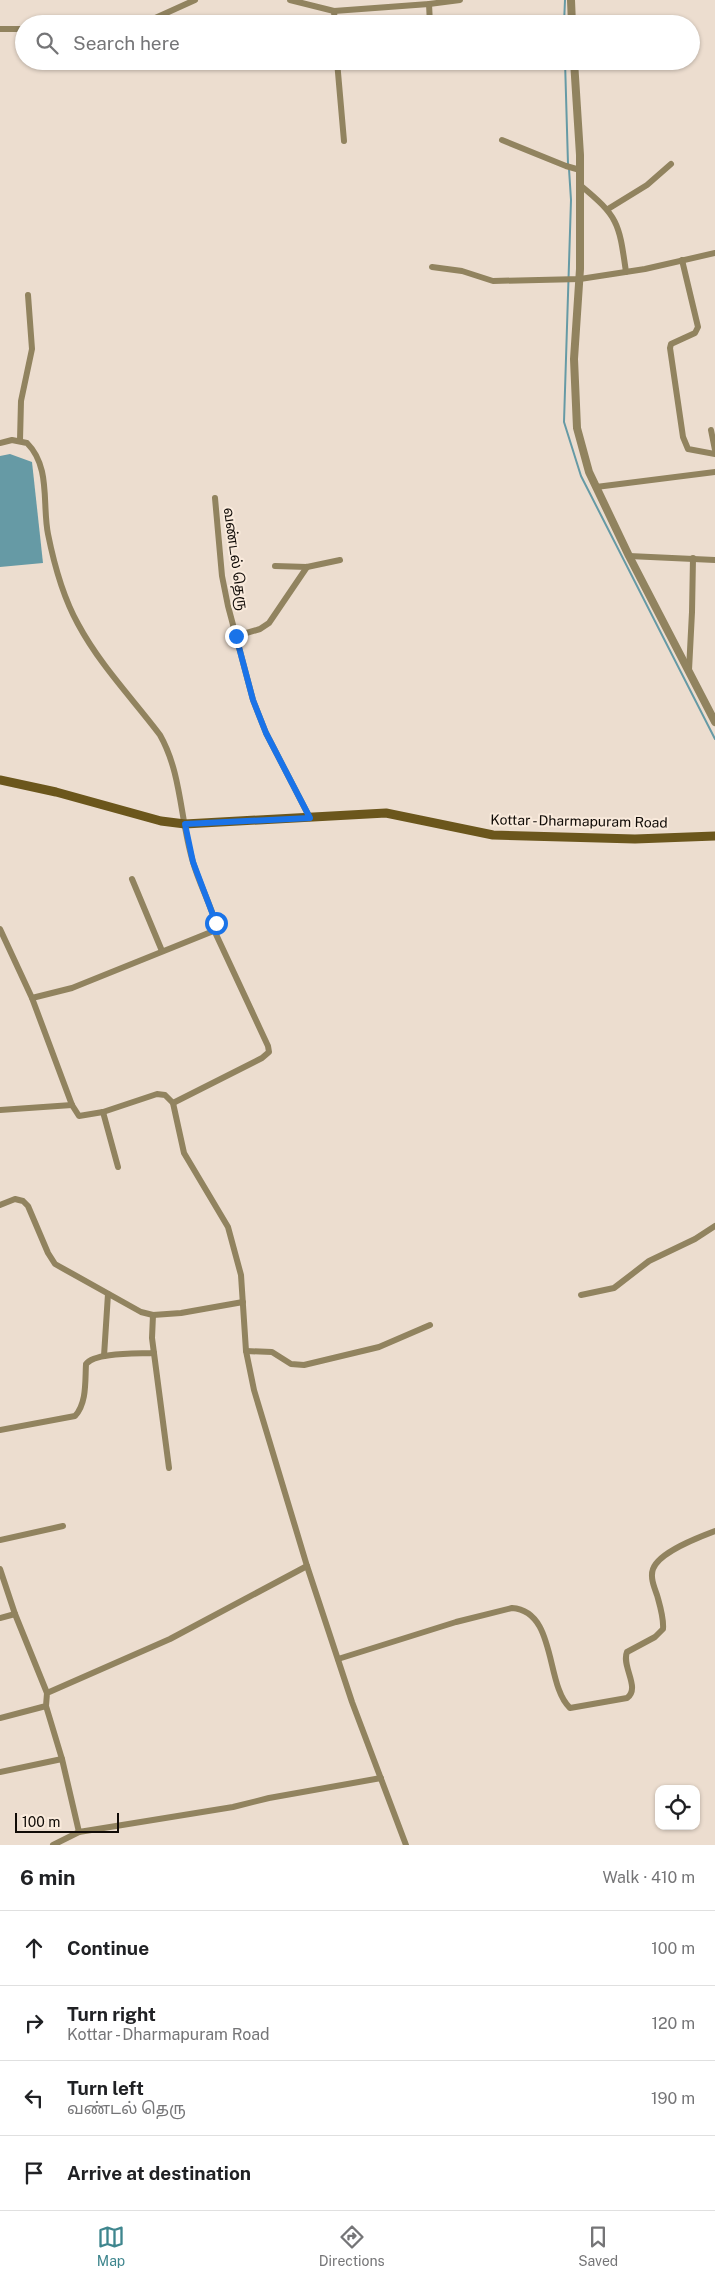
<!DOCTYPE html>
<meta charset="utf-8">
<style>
:root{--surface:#fff;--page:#f6f6f6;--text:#202124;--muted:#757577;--line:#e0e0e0;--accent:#3f868e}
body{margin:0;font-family:"Public Sans","Noto Sans Tamil",sans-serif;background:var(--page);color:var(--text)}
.controls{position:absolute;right:15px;bottom:15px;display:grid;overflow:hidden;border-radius:10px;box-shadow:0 1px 4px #0004}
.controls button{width:45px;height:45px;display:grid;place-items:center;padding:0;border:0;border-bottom:1px solid var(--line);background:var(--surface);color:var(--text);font:25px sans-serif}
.scale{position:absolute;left:15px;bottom:12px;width:104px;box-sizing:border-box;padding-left:5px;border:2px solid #100b07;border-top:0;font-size:14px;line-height:18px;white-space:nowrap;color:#100b07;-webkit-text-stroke:4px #f9eadc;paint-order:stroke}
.stop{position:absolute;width:15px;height:15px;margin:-11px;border:4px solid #1a73e8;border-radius:50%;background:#fff}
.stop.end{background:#1a73e8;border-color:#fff;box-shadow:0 1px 5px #0008}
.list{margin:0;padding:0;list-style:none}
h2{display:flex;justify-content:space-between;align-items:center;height:65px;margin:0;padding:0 20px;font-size:21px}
h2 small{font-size:16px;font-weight:400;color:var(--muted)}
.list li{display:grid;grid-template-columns:32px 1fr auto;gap:15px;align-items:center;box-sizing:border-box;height:75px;padding:0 20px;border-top:1px solid var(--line)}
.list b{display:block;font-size:19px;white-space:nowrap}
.list p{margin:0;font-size:16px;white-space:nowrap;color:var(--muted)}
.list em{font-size:16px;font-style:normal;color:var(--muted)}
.icon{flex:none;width:28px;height:28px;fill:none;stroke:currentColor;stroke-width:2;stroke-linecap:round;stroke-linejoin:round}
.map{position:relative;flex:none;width:715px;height:1845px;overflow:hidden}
.search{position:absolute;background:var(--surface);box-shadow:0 1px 4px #0004;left:15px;right:15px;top:15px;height:55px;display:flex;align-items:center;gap:12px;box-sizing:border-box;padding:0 18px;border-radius:28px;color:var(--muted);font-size:19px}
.sheet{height:365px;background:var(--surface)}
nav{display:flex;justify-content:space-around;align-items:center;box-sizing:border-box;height:70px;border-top:1px solid var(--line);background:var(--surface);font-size:14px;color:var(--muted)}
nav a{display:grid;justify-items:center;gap:2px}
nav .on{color:var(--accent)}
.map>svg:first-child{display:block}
.water{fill:#669aa5}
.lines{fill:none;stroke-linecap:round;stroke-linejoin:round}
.stream{stroke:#669aa5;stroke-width:2}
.minor{stroke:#91835f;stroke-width:6}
.tertiary{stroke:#91835f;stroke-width:8}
.secondary{stroke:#6b561c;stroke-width:9}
.route{stroke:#1a73e8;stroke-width:6}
.labels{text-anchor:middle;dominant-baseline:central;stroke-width:4;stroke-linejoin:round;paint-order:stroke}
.street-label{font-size:14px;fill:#100b07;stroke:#f9eadc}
</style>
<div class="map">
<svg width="715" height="1845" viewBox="0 0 715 1845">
<rect width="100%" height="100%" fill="#ecddcf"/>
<path class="water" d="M10 454 32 462 43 563 0 567V456Z"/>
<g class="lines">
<g class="stream">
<path d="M564 24 565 0"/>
<path d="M565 61 568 164"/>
<path d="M569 169 571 200 564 422 581 476 715 739"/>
</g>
<g class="minor">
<path d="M290 0 334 11 429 4 460 0"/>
<path d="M429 4 430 24"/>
<path d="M334 11 335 24"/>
<path d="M125 24 153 19 195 0"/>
<path d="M0 29H24"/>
<path d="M337 61 344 141"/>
<path d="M502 140 566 166 580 170"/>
<path d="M580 185C619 217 619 223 626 272"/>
<path d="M608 209 647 185 671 164"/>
<path d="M682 260 698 327 695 333 671 344 670 348 683 437 688 449 715 454"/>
<path d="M432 267 462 271 493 281 580 279 645 269 715 253"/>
<path d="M711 430 715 450"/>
<path d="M20 440 21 401 32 349 28 295"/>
<path d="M0 443 12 440 27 443C51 467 42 504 48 534 54 564 63 597 78 624 100 665 132 698 160 735 182 774 180 820 193 862 199 883 210 903 216 924L211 932 72 988 32 998"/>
<path d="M596 487 715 472"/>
<path d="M215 498 222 576 228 606 253 700 266 733 310 818"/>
<path d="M629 556 715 560"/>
<path d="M275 566 307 567 340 560"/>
<path d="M236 636 260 629 269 623 307 567"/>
<path d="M689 670 692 612 693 558"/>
<path d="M132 879 162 951"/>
<path d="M0 929 32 998 72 1105 79 1116 103 1112 157 1094 165 1095 173 1103 184 1153 228 1227 241 1275 246 1351 254 1390 307 1566 352 1702 406 1845"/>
<path d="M173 1103 262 1058 269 1052 268 1046 214 930"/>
<path d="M0 1110 72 1105"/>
<path d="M103 1112 118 1167"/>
<path d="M0 1205 15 1199 23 1201 28 1206 48 1253 55 1264 141 1312 153 1315 181 1313 243 1302"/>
<path d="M581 1295 614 1288 649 1261 695 1239 715 1226"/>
<path d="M153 1315 152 1338 169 1468"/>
<path d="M246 1351 272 1352 291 1364 304 1365 379 1347 430 1325"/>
<path d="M104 1356 108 1294"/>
<path d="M0 1430 75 1416C87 1403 85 1381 86 1364 95 1352 138 1354 154 1353"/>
<path d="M0 1540 63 1526"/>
<path d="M0 1569 15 1614 47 1693"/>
<path d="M0 1618 15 1614"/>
<path d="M338 1659 456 1622 512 1608C557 1611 545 1685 570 1708L627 1698C641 1688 621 1666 627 1652L655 1637 663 1629C664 1618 660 1606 657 1595 654 1587 650 1577 653 1569 659 1552 699 1537 715 1531"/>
<path d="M46 1706 62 1759 79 1832 233 1807 269 1798 381 1778"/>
<path d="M0 1718 46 1706 47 1693 170 1639 307 1566"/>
<path d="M0 1772 62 1759"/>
<path d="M53 1845 79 1832"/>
</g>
<g class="tertiary">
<path d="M571 0 572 24"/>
<path d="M574 61 580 155V269L574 359 577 428 589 472 629 556 715 722"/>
</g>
<path class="secondary" d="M0 780 56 792 161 821 185 824 386 813 493 835 635 839 715 836"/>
</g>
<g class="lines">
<path class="route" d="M216 923 193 862 185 824 310 818 266 733 253 700 236 636"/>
</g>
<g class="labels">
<g class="street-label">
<text transform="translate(236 559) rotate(82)">வண்டல் தெரு</text>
<text transform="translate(579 821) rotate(1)">Kottar - Dharmapuram Road</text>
</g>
</g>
</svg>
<div class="controls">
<button><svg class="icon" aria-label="locate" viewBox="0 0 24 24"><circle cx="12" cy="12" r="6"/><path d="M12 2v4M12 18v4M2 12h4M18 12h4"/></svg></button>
</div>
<div class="scale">100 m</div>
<div class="stop" style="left:216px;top:923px"></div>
<div class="stop end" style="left:236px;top:636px"></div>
<div class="search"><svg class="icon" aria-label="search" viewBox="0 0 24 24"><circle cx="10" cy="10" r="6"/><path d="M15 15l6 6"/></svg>Search here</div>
</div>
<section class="sheet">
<h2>6 min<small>Walk · 410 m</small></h2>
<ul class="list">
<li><svg class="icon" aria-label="ahead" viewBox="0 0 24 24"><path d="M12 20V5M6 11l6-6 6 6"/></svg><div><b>Continue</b></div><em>100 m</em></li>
<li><svg class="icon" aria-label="right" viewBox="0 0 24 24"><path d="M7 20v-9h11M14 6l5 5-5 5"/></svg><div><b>Turn right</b><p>Kottar - Dharmapuram Road</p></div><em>120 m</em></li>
<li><svg class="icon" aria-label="left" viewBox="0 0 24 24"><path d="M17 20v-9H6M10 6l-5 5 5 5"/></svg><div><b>Turn left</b><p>வண்டல் தெரு</p></div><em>190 m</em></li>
<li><svg class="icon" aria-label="arrive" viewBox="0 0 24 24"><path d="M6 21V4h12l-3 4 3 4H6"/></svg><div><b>Arrive at destination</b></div></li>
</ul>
</section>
<nav>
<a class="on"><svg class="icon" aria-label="map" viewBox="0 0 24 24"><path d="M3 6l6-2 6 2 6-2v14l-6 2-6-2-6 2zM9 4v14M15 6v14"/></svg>Map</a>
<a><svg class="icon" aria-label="directions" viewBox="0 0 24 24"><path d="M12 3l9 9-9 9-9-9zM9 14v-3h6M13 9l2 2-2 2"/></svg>Directions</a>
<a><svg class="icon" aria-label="saved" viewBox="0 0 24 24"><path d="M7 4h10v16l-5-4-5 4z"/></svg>Saved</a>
</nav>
